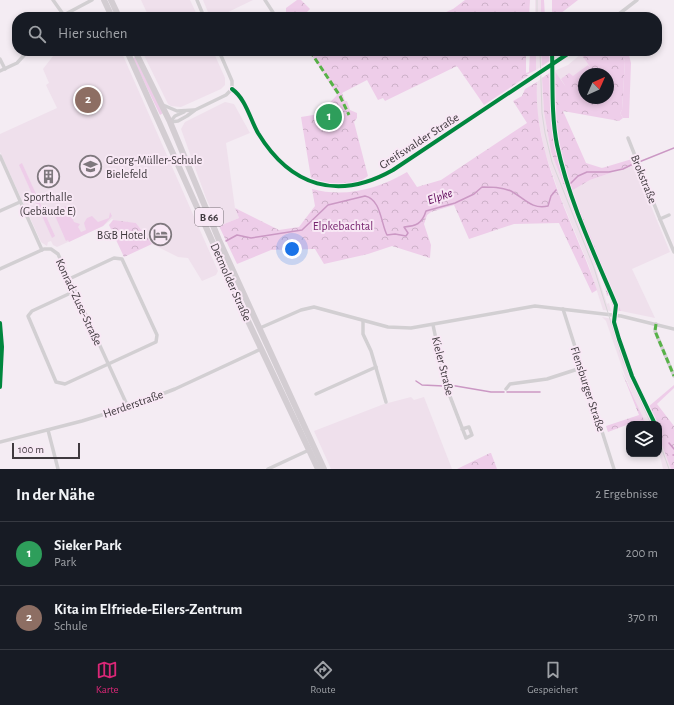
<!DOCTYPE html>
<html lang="de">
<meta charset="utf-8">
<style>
:root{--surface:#171b24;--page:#242831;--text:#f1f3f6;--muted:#9ea1a6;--line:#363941;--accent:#db2777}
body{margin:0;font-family:"Alegreya Sans",sans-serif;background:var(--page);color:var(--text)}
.controls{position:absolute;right:12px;bottom:12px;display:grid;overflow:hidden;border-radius:8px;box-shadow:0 2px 6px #0003}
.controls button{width:36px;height:36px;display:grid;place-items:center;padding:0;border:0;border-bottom:1px solid var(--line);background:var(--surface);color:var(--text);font:20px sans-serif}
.compass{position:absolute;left:578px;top:68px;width:36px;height:36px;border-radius:50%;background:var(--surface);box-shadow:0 2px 6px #0003;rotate:45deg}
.scale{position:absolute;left:12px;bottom:10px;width:68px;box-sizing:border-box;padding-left:4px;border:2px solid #403a3f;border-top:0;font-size:11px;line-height:14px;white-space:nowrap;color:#403a3f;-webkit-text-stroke:3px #f8e8f5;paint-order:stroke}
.you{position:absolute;left:292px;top:249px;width:14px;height:14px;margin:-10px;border:3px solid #fff;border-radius:50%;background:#1a73e8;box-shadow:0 0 0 6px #1a73e833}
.badge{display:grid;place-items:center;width:26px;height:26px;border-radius:50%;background:var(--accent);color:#fff;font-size:13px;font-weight:700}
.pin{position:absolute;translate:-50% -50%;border:2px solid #fff;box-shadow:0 1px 4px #0006}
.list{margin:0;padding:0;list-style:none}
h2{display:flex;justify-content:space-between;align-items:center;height:52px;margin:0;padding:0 16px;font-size:17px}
h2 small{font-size:13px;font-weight:400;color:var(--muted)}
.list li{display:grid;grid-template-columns:26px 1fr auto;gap:12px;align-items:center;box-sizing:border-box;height:64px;padding:0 16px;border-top:1px solid var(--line)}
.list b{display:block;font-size:15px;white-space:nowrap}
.list p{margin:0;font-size:13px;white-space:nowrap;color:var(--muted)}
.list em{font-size:13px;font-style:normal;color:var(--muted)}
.icon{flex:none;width:22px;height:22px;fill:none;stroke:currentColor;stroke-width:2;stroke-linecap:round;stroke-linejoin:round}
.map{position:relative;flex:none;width:674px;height:469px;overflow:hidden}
.search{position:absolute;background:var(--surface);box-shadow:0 2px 6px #0003;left:12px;right:12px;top:12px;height:44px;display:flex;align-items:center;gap:10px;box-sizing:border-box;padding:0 14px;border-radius:16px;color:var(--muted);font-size:15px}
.sheet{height:180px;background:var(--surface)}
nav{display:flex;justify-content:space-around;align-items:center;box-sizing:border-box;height:56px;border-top:1px solid var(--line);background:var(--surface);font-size:11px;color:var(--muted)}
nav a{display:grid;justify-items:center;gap:2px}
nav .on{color:var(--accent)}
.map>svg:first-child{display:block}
.built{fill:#efe0ec}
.green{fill:#eecde9}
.forest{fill:url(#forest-crowns);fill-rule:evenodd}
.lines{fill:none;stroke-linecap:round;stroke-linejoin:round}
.stream{stroke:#cb98c4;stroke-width:1.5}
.minor{stroke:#d2cfd2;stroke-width:3.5}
.primary{stroke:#d3cdd2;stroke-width:6}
.tram{stroke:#d9d6d9;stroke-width:1}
.quiet{stroke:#57b347;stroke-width:3;stroke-dasharray:6 3;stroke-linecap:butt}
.cycleway-casing{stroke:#f8e8f5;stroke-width:6}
.cycleway{stroke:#00873e;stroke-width:4}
.labels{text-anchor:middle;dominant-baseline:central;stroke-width:4;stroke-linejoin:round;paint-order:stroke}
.shield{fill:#f8e8f5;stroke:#776e76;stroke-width:1}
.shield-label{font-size:11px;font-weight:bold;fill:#403a3f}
.street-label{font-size:12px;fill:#403a3f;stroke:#f8e8f5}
.poi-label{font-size:12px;fill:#403a3f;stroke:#f8e8f5;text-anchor:start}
.park-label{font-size:12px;fill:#782570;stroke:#f8e8f5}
.water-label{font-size:13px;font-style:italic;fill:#5f0659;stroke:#f8e8f5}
</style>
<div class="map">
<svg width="674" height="469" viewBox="0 0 674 469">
<defs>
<pattern id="forest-crowns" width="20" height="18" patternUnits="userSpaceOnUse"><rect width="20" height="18" fill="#eecde9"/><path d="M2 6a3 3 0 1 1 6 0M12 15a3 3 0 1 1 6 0" fill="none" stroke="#cdb1c9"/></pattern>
</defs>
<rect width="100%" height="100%" fill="#f4ecf3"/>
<g class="built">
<path d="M141 0H190L198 17H149Z"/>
<path d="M203 0H253L218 17H210Z"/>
<rect x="535" y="0" width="6" height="17"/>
<path d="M57 51H121L218 271 216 275 202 281 188 258 178 257 152 244 136 223 117 222 112 219 103 226 57 247 53 245 51 241 48 242 47 246 41 242 0 152V134L57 108 46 85 49 83 43 69Z"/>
<path d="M142 51H213L225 78V85L221 89 181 107 171 106 168 104Z"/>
<path d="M536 51H541L542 66 536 70Z"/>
<path d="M581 54 594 71 590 74H584V78L569 90 554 71 568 65Z"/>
<path d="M542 78 544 112 551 152 593 260 607 304 609 303 611 311 603 310 589 266 560 196 545 153 537 113 536 89 537 82Z"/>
<path d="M225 102 234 104 250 133 226 143 235 208 239 218 219 226 206 198 181 129 185 122Z"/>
<path d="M634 165 670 252 632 269 655 318 621 311 573 193V190L590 180Z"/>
<path d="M602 317 613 319 614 328 628 367 653 424H646L642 417 625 376 606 321Z"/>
<path d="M411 397 414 400 424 397 452 469H331L314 431 384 404Z"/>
<path d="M659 437 665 450 671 469H663L659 451Z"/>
</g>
<g class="green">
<path d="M525 0H530L529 17H525Z"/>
<path d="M541 0H544L545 17H541Z"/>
<path d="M530 51H536V70L526 75V73L529 72Z"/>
<path d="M541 51H551V60L542 66Z"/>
<path d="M620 51H628L631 63 629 118H623L620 113 622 110 625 61Z"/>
<path d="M135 57 163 113 160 115 133 59Z"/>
<path d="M22 163 55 236 52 238 19 165Z"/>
<path d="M67 206 74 222 80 224 78 227 81 232 86 230 84 223 87 218 92 216 98 222 109 218 110 212 112 216 103 226 69 242 68 240 66 241 53 211Z"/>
</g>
<g class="forest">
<path d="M297 0H301L310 9 302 17H286V8Z"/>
<path d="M465 0H525V17H435L453 9Z"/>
<path d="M552 0H578L556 17H552Z"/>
<path d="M309 51H526V75H529L484 105 457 66 385 101 383 98 378 100 367 80 342 93 345 101H347L350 110 357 113V118L354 122 368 176C353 188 329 185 311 178L301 117 319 114 337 95Z"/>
<path d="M585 51H620L625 61 622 110 620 113 623 118 619 121 563 111 586 163 602 168 632 159 634 165 590 180 573 190V193L621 311 614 310 609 295 607 296 602 274H600L593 260 551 152 544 112 542 78 554 70 566 87 561 79 569 73 573 76 588 65 593 71 581 54ZM584 74H608V98H584Z"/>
<path d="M537 82C533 156 574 222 597 290L592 293 559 223 514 224 469 239 454 205 431 212 427 215 424 224 431 245 430 258 392 246 368 254 324 264 315 249 271 250 237 264 219 226 239 218 235 208 279 230 299 227 315 206 312 189C345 198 378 189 407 172L417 187 441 180 527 123 513 101 522 96 525 89Z"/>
<path d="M113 220 136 223 152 244 124 257 109 225Z"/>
<path d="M613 319 633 375 648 407 674 385V388L657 404 674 426V469H671L659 437V424H653C645 407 611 337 613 319Z"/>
<path d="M621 370 646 424H629L608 432 606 426 639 415Z"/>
<path d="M491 453 497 469H457L490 453Z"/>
</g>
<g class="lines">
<g class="stream">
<path d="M639 162 674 148"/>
<path d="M570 184 578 176 587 172H609L623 169 633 164"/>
<path d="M226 241 237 235 251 238 302 230 328 205 365 196C381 199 381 224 387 235L395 234 406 236 408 233 404 227C416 226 422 224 426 211L455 203 474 194 482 187C492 187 501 187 511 191 524 198 532 210 548 206L551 196 556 190"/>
<path d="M416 381 422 385 444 386"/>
<path d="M450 385 491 392H504"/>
<path d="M507 392H540"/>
<path d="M669 443 674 449"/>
<path d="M673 455H674"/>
</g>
<g class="minor">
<path d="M53 0 63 14"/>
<path d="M197 0 204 17"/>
<path d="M265 0 276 17"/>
<path d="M60 17 92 0"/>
<path d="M615 17 637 0"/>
<path d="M219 51 232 81V89"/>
<path d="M0 59 5 69"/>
<path d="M0 71 17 63 28 51"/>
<path d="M232 89C246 99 250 119 258 133 291 187 338 201 393 170L572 51"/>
<path d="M163 105 177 111 194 110"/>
<path d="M170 122 178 121 187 116 195 110 226 95 232 89"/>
<path d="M170 122 175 116 184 112"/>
<path d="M628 138 660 219"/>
<path d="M0 156 42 250"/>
<path d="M0 211 20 202"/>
<path d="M669 215 660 219 674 252"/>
<path d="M0 269 44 249H51L58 254 128 407"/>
<path d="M69 279 114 258 122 259 157 335 156 342 65 384 56 382 28 316 32 311 75 291"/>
<path d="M563 309 614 469"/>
<path d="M363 321V334L371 351 386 402"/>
<path d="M0 323 2 347 0 387"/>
<path d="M656 324 655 331 674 376"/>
<path d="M433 325 446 386 466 438 472 435 469 427 462 429"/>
<path d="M260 328 301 310 314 307 388 327 411 328 535 306 621 316 674 329"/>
<path d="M506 389 510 384 547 379 581 368"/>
<path d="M316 394 376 367"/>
<path d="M48 430 58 469"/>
<path d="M0 442 82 421 128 407 175 389 261 349"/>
<path d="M268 469 309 450"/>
</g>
<g class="primary">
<path d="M104 0 112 17"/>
<path d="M111 0 119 17"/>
<path d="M127 51 248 321 318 469"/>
<path d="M135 51 170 122 219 240 324 469"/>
</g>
<g class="tram">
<path d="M537 0V17"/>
<path d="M540 51 542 113 545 133 552 162 594 268 623 361 651 424"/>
<path d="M659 441 669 469"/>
</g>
<g class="quiet">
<path d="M310 51 340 96 349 115"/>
<path d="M656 324 655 331 674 376"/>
</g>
<defs>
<g id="cycleway">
<path d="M552 51C553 82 551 114 557 145 569 201 594 253 616 305L614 322 619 339 632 376 655 424"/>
<path d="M232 89C246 99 250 119 258 133 291 187 338 201 393 170L572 51"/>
<path d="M0 323 2 347 0 387"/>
</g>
</defs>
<use href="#cycleway" class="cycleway-casing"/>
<use href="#cycleway" class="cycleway"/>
</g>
<defs>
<symbol id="school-ring" viewBox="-11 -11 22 22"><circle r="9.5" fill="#f8e8f5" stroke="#7f787e" stroke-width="1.5"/><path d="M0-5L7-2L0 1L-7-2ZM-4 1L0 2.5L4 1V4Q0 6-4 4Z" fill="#7f787e"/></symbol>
<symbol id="building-ring" viewBox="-11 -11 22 22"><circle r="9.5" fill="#f8e8f5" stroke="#7f787e" stroke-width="1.5"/><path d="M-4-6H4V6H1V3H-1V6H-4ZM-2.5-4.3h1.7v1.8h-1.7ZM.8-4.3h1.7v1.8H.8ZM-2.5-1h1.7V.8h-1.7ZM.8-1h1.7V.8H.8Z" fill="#7f787e"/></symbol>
<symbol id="hotel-ring" viewBox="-11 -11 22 22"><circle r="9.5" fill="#f8e8f5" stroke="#7f787e" stroke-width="1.5"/><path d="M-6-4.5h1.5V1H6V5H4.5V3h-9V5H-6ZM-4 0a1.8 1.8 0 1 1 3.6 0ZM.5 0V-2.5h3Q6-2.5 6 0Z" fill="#7f787e"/></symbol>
</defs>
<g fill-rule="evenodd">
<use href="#school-ring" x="78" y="154" width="25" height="25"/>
<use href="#building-ring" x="36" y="164" width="25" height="25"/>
<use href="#hotel-ring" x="148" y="222" width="25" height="25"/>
</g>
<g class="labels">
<rect class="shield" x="195" y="208" width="28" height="18" rx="3"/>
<g class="shield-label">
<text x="209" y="217">B 66</text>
</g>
<g class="street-label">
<text transform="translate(419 141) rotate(-33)">Greifswalder Straße</text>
<text transform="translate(644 179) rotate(68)">Brokstraße</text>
<text transform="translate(231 282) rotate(66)">Detmolder Straße</text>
<text transform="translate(79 302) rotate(65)">Konrad-Zuse-Straße</text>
<text transform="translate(443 366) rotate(76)">Kieler Straße</text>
<text transform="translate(588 389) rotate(72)">Flensburger Straße</text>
<text transform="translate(133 404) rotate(-19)">Herderstraße</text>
</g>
<g class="poi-label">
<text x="106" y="160">Georg-Müller-Schule<tspan x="106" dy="14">Bielefeld</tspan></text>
<text x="48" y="197" text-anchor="middle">Sporthalle<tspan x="48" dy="14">(Gebäude E)</tspan></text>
<text x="146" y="235" text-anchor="end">B&amp;B Hotel</text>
</g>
<g class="park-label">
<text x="343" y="226">Elpkebachtal</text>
</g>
<g class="water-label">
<text transform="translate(440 197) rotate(-19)">Elpke</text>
</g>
</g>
</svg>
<div class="controls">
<button><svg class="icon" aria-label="layers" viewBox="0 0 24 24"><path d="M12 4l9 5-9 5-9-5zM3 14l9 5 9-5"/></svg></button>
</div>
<svg class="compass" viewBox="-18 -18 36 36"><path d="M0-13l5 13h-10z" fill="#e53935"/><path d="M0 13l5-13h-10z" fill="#9ea1a6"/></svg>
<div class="scale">100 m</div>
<div class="you"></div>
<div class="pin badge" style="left:329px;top:117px;background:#2e9e5b">1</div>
<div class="pin badge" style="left:88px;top:100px;background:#8d6e63">2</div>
<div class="search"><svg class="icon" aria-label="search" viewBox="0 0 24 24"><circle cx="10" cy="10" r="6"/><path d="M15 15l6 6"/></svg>Hier suchen</div>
</div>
<section class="sheet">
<h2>In der Nähe<small>2 Ergebnisse</small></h2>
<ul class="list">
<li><span class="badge" style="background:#2e9e5b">1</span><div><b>Sieker Park</b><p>Park</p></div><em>200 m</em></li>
<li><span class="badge" style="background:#8d6e63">2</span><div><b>Kita im Elfriede-Eilers-Zentrum</b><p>Schule</p></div><em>370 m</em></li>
</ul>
</section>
<nav>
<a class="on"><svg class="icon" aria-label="map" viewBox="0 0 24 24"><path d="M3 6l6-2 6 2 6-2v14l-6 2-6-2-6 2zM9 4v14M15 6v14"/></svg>Karte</a>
<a><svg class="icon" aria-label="directions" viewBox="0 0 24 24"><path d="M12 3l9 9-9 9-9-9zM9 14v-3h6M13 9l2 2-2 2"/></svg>Route</a>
<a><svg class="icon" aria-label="saved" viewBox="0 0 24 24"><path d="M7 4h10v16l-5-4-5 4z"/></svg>Gespeichert</a>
</nav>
